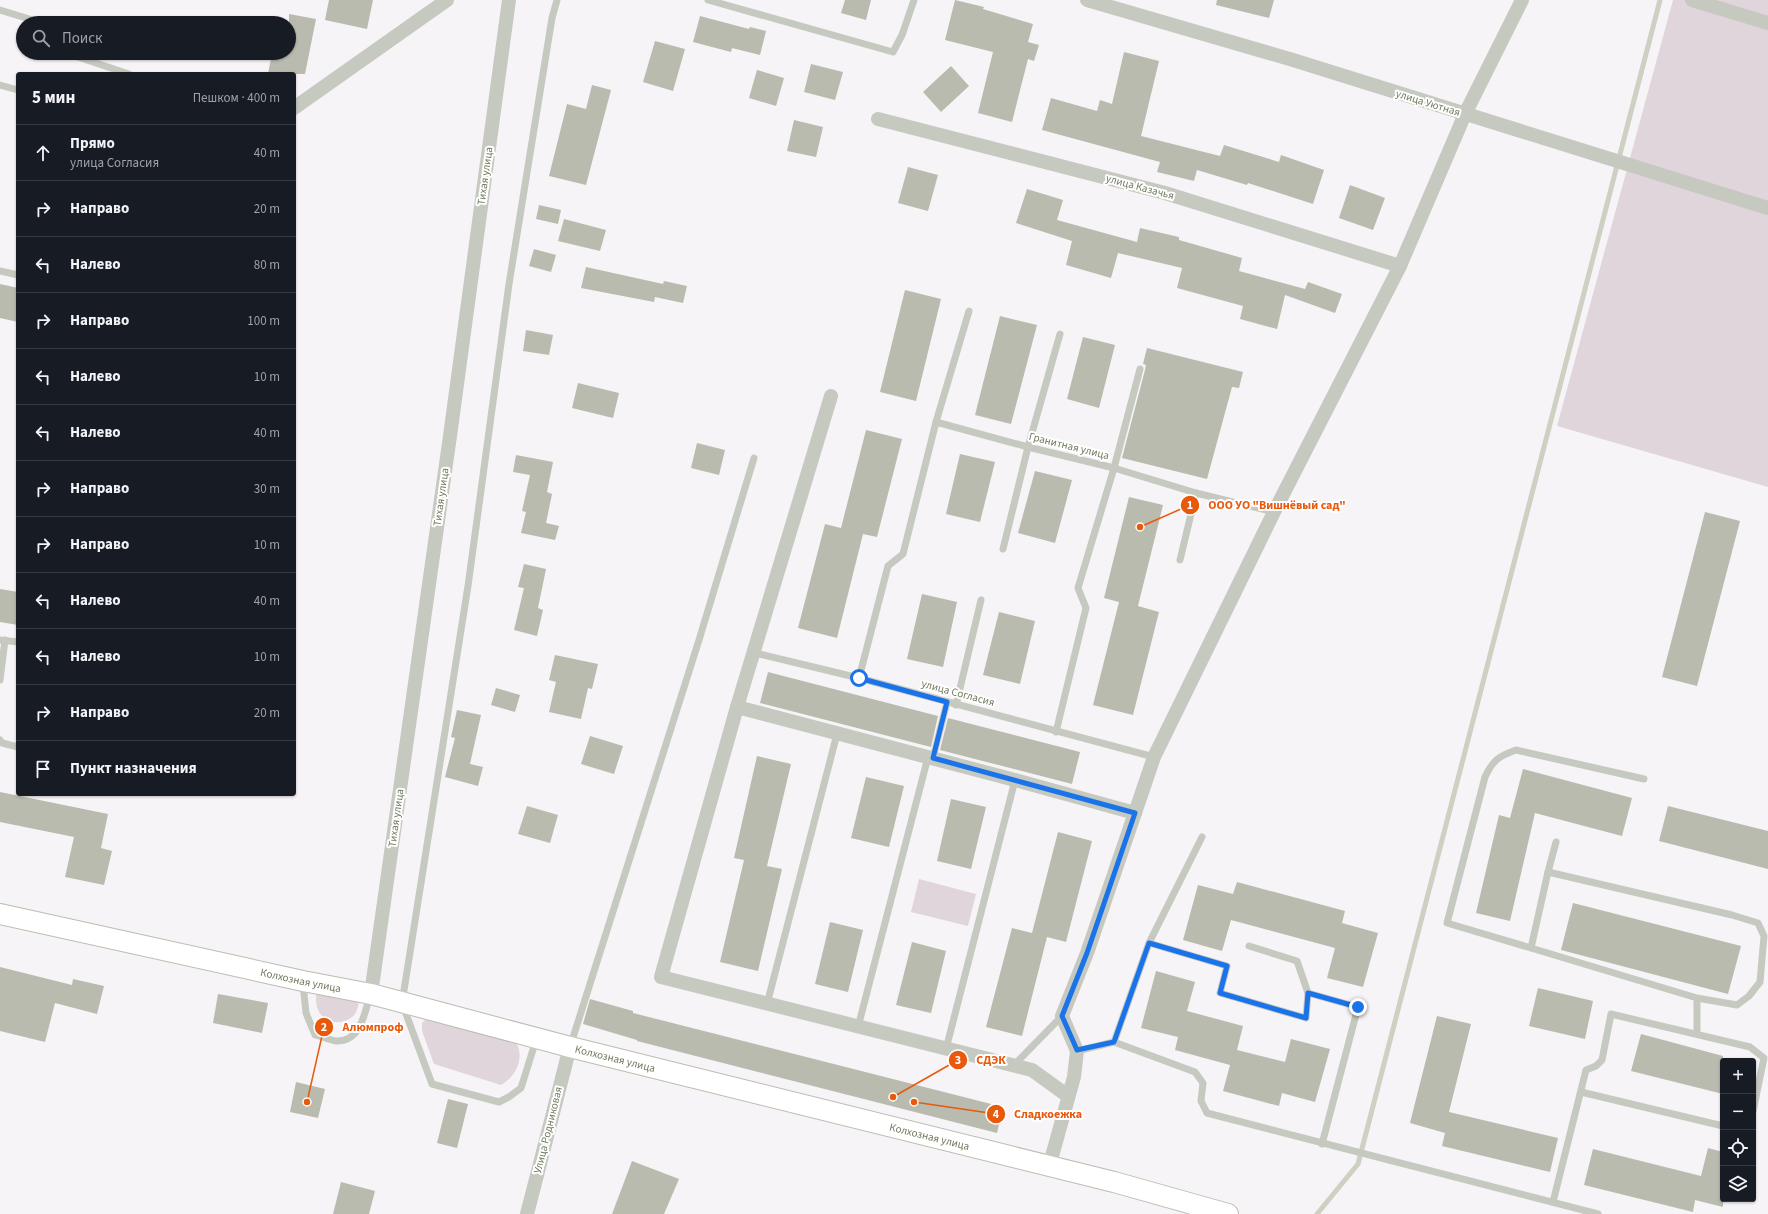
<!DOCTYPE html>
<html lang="ru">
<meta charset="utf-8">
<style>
:root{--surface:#171b24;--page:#20242c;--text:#f1f3f6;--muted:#9ea1a6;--line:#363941}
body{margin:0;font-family:"Source Sans 3",sans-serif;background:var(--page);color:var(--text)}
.controls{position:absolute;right:12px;bottom:12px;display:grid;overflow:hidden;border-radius:4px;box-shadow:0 1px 3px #0004}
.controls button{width:36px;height:36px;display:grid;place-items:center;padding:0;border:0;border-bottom:1px solid var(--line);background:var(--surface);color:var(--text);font:20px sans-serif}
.stop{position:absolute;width:12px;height:12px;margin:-9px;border:3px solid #1a73e8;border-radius:50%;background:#fff}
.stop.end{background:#1a73e8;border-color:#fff;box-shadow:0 1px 4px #0008}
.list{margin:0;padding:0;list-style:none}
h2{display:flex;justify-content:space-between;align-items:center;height:52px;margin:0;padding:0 16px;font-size:17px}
h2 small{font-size:13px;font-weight:400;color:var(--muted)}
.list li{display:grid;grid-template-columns:26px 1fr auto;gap:12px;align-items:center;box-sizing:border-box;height:56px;padding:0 16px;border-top:1px solid var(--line)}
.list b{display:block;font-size:15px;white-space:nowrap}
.list p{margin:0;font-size:13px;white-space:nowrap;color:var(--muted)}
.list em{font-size:13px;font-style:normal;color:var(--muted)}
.icon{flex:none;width:22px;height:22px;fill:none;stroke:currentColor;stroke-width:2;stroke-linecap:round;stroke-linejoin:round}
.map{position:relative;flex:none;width:1768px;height:1214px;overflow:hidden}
.search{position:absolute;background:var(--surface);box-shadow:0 1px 3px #0004;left:16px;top:16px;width:280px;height:44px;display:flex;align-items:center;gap:10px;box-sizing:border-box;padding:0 14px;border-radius:22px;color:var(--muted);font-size:15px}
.panel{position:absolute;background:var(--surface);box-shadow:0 1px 3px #0004;left:16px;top:72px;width:280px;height:724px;border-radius:4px}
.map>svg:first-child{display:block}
.green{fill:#dfd5da}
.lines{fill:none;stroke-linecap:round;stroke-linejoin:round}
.stream{stroke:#ced0c2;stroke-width:5}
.building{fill:#b8bbae}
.secondary-casing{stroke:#babdb2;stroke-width:22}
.lane{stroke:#c6c9c0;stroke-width:7}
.street{stroke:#c6c9c0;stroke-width:14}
.secondary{stroke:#fff;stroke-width:20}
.route{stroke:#1a73e8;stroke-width:5}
.labels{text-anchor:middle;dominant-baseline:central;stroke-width:4;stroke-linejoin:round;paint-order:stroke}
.street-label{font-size:11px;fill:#717a5d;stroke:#fff}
.leader{fill:none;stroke:#e8590c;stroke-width:1.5}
.callout-dot{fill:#e8590c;stroke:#fff;stroke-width:1.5}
.mark-label{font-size:12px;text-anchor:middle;font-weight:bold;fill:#fff}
.callout-label{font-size:12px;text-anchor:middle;font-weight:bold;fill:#e8590c;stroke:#fff;stroke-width:4;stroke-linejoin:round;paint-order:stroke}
</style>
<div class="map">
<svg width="1768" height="1214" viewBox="0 0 1768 1214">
<rect width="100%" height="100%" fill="#f7f4f7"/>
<g class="green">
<path d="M1673 0H1768V487L1557 426Z"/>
<path d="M919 879 976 894 968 926 911 912Z"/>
<path d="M316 994 359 1002C358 1006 357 1011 355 1014 345 1026 325 1025 318 1010 316 1006 316 999 316 994Z"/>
<path d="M427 1018 512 1038C527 1052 518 1076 501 1085L434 1064 422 1031V1023Z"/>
</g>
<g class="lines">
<path class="stream" d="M1317 1214 1358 1164 1660 0"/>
</g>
<g class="building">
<path d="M329 0H373L367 29 325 20Z"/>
<path d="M845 0H871L866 20 841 13Z"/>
<path d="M955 0 984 7 983 9 1033 24 1028 42 1039 45 1034 61 1028 59 1012 122 978 113 993 52 945 40Z"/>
<path d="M1217 0H1274L1269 18 1216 5Z"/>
<path d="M289 14 316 19 305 74H268L272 53H289Z"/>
<path d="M700 16 749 29 750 27 766 31 760 55 732 48 731 52 693 42Z"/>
<path d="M655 41 685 49 673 91 643 82Z"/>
<path d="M1124 52 1159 61 1141 136 1220 156 1224 145 1279 162 1281 155 1324 170 1313 204 1248 183 1247 185 1197 170 1194 181 1157 172 1160 162 1042 130 1051 98 1097 111 1100 100 1112 104Z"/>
<path d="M811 64 843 72 835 100 804 92Z"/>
<path d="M951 66 969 86 941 112 923 92Z"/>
<path d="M757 70 784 78 776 106 749 98Z"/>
<path d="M592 85 611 90 586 185 549 176 567 104 586 109Z"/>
<path d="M794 120 823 127 816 157 787 151Z"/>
<path d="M908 167 938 175 928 211 898 203Z"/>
<path d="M1350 185 1385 198 1373 230 1339 218Z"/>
<path d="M1027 189 1063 200 1057 220 1137 242 1140 228 1179 237V240L1242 258 1239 271 1305 289 1308 282 1342 294 1335 313 1285 295 1277 329 1240 319 1243 306 1177 288 1182 268 1118 253 1111 278 1066 265 1072 241 1016 223Z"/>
<path d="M539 205 561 210 558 224 536 219Z"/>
<path d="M564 219 606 230 600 251 558 241Z"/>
<path d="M534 249 556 255 551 272 529 266Z"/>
<path d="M586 267 663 284 664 281 687 286 683 303 655 297 654 302 581 288Z"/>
<path d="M0 284 18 288V322L0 318Z"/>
<path d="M905 290 941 299 916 401 880 392Z"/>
<path d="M1000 316 1037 325 1011 424 975 415Z"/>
<path d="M526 330 553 335 549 355 523 351Z"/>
<path d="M1083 337 1115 345 1099 408 1067 399Z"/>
<path d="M1147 348 1243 372 1239 388 1232 387 1207 479 1122 458 1145 370 1146 365 1143 364Z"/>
<path d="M578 383 619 393 613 418 572 408Z"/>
<path d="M866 430 902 439 877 537 863 534 837 638 798 628 825 524 841 528Z"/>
<path d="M697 443 725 450 719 475 691 468Z"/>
<path d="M960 454 995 462 980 522 946 514Z"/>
<path d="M516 455 553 462 547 492 552 494 546 523 559 526 555 540 521 533 526 512 522 511 530 475 513 472Z"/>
<path d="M1035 471 1072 480 1055 543 1018 533Z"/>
<path d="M1129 497 1163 505 1138 606 1159 612 1133 715 1093 705 1119 602 1104 598Z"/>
<path d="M1705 512 1740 521 1697 686 1662 677Z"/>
<path d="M524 564 546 569 538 608 543 610 537 636 514 630 524 588 518 587Z"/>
<path d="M0 589 18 592V625L0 622Z"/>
<path d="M922 594 957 602 943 667 907 659Z"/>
<path d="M999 612 1035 621 1020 684 983 675Z"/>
<path d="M555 655 598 664 592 689 588 688 581 719 549 712 556 682 549 680Z"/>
<path d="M768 672 938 716 931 747 760 703Z"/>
<path d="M496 688 520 695 515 712 491 705Z"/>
<path d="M457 710 481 715 470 764 483 767 478 786 445 777 455 738 451 737Z"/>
<path d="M948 718 1080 752 1072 784 940 750Z"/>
<path d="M590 736 623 746 614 774 581 764Z"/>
<path d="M757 756 791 764 767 866 782 869 758 971 720 962 744 860 734 858Z"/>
<path d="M1523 769 1632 798 1622 836 1535 813 1510 921 1476 913 1499 815 1510 818Z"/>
<path d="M866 777 904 786 889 847 851 838Z"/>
<path d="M0 792 108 814 101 848 112 851 104 885 65 877 74 837 0 822Z"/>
<path d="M951 799 986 807 971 869 937 861Z"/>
<path d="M527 806 558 815 550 843 518 834Z"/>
<path d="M1668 806 1768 831V869L1659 841Z"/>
<path d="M1058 832 1092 841 1066 942 1047 937 1022 1036 986 1027 1012 928 1032 933Z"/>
<path d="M1237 882 1345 911 1342 923 1378 933 1363 987 1327 978 1335 948 1231 920 1222 951 1183 940 1198 885 1233 894Z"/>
<path d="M1573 903 1741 946 1728 994 1561 950Z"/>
<path d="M830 922 863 930 848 992 815 984Z"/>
<path d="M912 942 946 951 931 1013 896 1005Z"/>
<path d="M0 967 72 985 73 979 104 986 97 1014 55 1003 45 1042 0 1031Z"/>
<path d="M1156 971 1195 982 1187 1011 1243 1026 1237 1050 1285 1062 1291 1039 1330 1049 1315 1102 1282 1093 1279 1106 1223 1091 1230 1065 1175 1050 1178 1037 1141 1028Z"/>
<path d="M1538 988 1593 1001 1585 1039 1529 1026Z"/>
<path d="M218 994 268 1003 262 1033 213 1023Z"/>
<path d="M590 999 633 1011V1013L1003 1107 997 1133 637 1041V1040L583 1024Z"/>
<path d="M1437 1016 1471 1024 1449 1112 1558 1138 1550 1172 1442 1146 1445 1133 1410 1123Z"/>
<path d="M1641 1034 1723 1056V1094L1631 1071Z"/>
<path d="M296 1082 325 1089 318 1118 290 1112Z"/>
<path d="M448 1099 468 1104 457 1148 437 1143Z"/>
<path d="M1708 1148 1723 1152V1207L1695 1200 1693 1212 1584 1185 1593 1149 1701 1176Z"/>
<path d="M632 1161 679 1179 664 1214H612Z"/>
<path d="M341 1182 375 1191 369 1214H333Z"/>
</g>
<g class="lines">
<defs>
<g id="secondary">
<path id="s1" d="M0 914 303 981 371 994 570 1047 1114 1182 1228 1214"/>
</g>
</defs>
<use href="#secondary" class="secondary-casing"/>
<g class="lane">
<path d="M708 0 893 52 902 35 914 0"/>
<path d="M0 10 36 21 38 23"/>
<path d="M66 53 129 74"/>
<path d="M0 85 18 90"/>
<path d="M0 271 18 275"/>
<path d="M936 422 1028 447 1114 468 1196 493 1274 512"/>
<path d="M1003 549 1028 447 1060 334"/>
<path d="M1180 560 1196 493"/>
<path d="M0 640 18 642"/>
<path d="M755 653 859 678 1154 757"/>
<path d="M859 678 888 566 903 554 936 422 969 311"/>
<path d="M0 680 5 640"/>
<path d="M956 705 981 600"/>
<path d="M1056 732 1086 608 1078 588 1114 468 1140 369"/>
<path d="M0 740 2 743 18 747"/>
<path d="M933 758 947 702"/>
<path d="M1548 872 1556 842"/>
<path d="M1149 943 1227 966 1220 993 1306 1018 1308 993"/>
<path d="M1249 946 1297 961 1308 993 1358 1007 1322 1144"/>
<path d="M1531 948 1447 923 1485 777C1493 760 1499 756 1516 750L1644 779"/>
<path d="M303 984 306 1013 315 1035C322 1036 329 1040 336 1041 361 1042 365 1012 370 995"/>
<path d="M1697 998 1531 948 1548 872 1732 915 1758 923 1764 936 1760 982 1749 996 1737 1005 1697 998V1034"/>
<path d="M767 1004 837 734"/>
<path d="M858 1027 928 757"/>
<path d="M536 1040 521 1088 509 1097 499 1102 432 1084 402 1003 468 586 509 284 552 18 557 0"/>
<path d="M1114 1042 1149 943 1202 837"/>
<path d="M570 1047 699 640 754 458"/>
<path d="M946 1049 1015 780"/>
<path d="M1077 1051 1114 1042 1195 1072 1203 1083 1201 1101 1207 1113 1598 1214"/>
<path d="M1014 1065 1062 1016"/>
<path d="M1581 1092 1723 1126"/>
<path d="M1553 1202 1586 1070 1596 1066 1602 1060 1611 1014 1750 1047 1764 1058 1753 1111"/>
</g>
<g class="street">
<path d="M1087 0 1293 60 1768 208"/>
<path d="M1692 0 1768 23"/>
<path d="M294 108 447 0"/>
<path d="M878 119 1165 193 1400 266"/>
<path d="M737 707 831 396"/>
<path d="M1135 813 1154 757 1274 512 1400 266 1465 114 1522 0"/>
<path d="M371 994 450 436 509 0"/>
<path d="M1049 1167 1074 1077 1077 1051 1062 1016 1087 953 1135 813 1015 780 737 707 661 977 1032 1070 1068 1096"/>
<path d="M527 1214 570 1047"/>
</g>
<use href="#secondary" class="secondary"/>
</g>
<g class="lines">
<path class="route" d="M859 678 947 702 933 758 1135 813 1087 953 1062 1016 1077 1050 1114 1042 1149 943 1227 966 1220 993 1306 1018 1308 993 1358 1007"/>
</g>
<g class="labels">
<g class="street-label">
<text transform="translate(1428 103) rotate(17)">улица Уютная</text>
<text transform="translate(485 176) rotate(-82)">Тихая улица</text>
<text transform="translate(1140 187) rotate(15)">улица Казачья</text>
<text transform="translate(1069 446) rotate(14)">Гранитная улица</text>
<text transform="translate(441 497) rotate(-82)">Тихая улица</text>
<text transform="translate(958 693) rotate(15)">улица Согласия</text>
<text transform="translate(396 818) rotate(-82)">Тихая улица</text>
<text stroke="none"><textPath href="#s1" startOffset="308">Колхозная улица</textPath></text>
<text stroke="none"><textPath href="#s1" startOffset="632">Колхозная улица</textPath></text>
<text transform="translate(548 1130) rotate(-76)">Улица Родниковая</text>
<text stroke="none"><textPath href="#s1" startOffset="956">Колхозная улица</textPath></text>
</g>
</g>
<path class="leader" d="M1140 527L1190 505M307 1102L324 1027M893 1097L958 1060M914 1102L996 1114"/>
<g class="callout-dot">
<circle cx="1140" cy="527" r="4"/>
<circle cx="307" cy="1102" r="4"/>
<circle cx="893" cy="1097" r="4"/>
<circle cx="914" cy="1102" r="4"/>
<circle cx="1190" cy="505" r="10"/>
<circle cx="324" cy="1027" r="10"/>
<circle cx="958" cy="1060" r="10"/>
<circle cx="996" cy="1114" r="10"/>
</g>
<g class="mark-label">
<text x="1190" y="509">1</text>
<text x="324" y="1031">2</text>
<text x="958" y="1064">3</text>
<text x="996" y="1118">4</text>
</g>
<g class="callout-label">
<text x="1277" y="509">ООО УО "Вишнёвый сад"</text>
<text x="373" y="1031">Алюмпроф</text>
<text x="991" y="1064">СДЭК</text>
<text x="1048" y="1118">Сладкоежка</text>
</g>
</svg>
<div class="controls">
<button>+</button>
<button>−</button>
<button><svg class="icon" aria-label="locate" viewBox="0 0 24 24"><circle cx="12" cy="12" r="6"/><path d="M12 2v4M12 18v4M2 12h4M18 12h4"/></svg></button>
<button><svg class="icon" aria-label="layers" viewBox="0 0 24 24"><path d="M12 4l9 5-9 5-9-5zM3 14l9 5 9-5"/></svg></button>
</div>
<div class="stop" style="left:859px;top:678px"></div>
<div class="stop end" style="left:1358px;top:1007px"></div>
<div class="search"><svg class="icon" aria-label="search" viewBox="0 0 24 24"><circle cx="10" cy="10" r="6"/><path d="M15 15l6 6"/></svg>Поиск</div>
<section class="panel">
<h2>5 мин<small>Пешком · 400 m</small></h2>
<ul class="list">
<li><svg class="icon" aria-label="ahead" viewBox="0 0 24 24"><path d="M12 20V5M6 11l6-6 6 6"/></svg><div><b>Прямо</b><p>улица Согласия</p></div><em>40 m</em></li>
<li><svg class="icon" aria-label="right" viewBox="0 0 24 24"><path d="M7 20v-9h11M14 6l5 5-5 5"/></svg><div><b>Направо</b></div><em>20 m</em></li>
<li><svg class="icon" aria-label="left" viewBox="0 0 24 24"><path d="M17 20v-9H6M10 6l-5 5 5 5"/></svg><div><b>Налево</b></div><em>80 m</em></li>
<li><svg class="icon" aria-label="right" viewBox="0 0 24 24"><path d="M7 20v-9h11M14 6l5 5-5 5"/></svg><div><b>Направо</b></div><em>100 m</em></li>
<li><svg class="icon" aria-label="left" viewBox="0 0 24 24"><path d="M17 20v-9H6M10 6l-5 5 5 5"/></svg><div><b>Налево</b></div><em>10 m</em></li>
<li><svg class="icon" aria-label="left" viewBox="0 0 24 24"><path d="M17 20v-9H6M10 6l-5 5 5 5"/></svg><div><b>Налево</b></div><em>40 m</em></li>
<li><svg class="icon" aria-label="right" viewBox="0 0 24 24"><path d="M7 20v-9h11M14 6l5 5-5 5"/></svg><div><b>Направо</b></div><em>30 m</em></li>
<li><svg class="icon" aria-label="right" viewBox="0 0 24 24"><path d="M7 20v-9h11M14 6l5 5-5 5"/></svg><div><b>Направо</b></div><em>10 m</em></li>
<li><svg class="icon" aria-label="left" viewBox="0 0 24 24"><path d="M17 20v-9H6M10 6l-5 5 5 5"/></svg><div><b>Налево</b></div><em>40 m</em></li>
<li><svg class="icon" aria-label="left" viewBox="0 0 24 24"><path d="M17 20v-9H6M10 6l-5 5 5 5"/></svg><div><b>Налево</b></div><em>10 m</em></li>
<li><svg class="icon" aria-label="right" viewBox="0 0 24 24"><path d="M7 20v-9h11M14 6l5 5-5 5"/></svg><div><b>Направо</b></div><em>20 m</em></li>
<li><svg class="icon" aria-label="arrive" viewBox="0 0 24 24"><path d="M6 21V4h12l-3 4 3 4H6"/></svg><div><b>Пункт назначения</b></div></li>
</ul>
</section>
</div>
